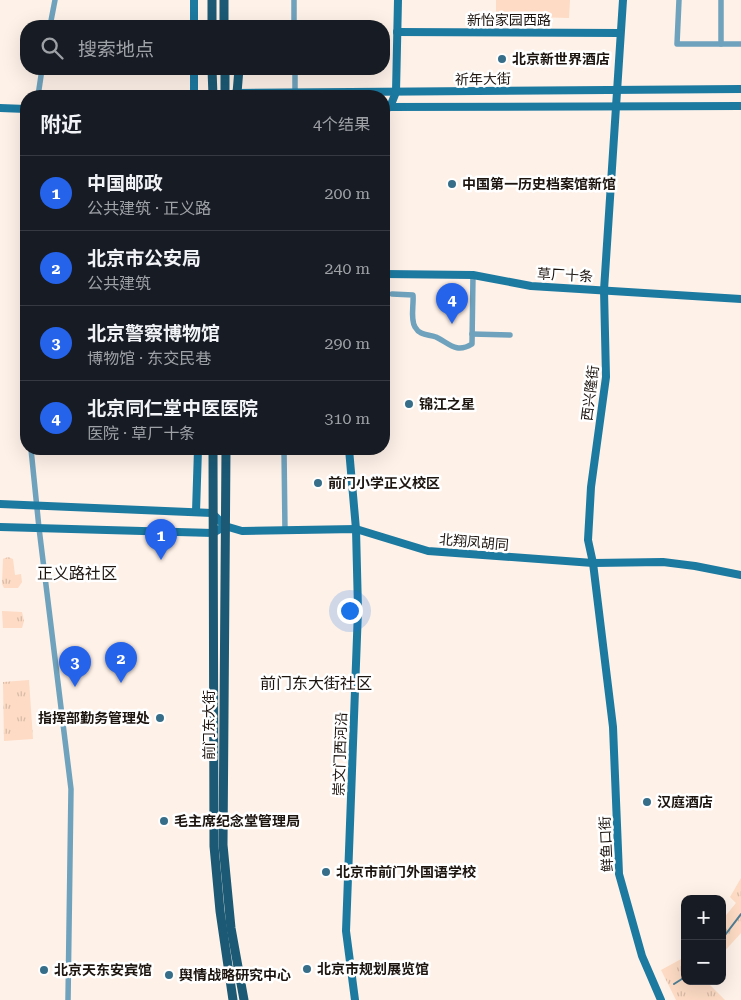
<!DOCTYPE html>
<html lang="zh">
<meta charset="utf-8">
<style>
:root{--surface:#171b24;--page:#20242c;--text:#f1f3f6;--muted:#9ea1a6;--line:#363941;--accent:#2563eb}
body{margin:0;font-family:"Roboto Serif","Noto Sans SC",serif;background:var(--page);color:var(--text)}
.controls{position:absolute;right:15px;bottom:15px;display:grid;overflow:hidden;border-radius:10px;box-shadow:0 5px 20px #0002}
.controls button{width:45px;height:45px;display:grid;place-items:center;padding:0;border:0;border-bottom:1px solid var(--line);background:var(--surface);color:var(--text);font:25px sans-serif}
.you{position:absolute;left:349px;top:610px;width:18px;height:18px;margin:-12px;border:4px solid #fff;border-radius:50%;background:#1a73e8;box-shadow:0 0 0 8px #1a73e833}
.badge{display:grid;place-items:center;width:32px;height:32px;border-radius:50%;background:var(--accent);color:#fff;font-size:16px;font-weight:700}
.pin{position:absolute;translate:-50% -41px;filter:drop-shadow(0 1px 2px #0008)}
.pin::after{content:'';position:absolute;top:26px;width:18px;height:15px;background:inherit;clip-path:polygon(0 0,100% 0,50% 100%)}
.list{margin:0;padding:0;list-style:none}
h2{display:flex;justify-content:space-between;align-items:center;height:65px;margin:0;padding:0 20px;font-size:21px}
h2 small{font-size:16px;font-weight:400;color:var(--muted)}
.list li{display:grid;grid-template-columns:32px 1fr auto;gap:15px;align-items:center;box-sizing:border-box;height:75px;padding:0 20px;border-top:1px solid var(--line)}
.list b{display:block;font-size:19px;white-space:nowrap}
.list p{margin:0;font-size:16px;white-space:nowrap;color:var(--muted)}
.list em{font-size:16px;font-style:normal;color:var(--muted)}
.icon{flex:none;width:28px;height:28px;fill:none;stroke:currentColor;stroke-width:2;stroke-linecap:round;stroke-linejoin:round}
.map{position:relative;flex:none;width:741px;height:1000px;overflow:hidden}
.search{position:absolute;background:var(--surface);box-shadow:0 5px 20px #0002;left:20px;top:20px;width:370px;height:55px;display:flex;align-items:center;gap:12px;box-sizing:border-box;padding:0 18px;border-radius:20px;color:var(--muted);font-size:19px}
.panel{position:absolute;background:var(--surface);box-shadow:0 5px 20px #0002;left:20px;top:90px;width:370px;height:365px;border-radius:20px}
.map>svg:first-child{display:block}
.grass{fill:url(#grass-tufts)}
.pitch{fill:#fddbc4}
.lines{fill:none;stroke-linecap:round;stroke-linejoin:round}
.stream{stroke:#4e7e95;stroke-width:2}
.street{stroke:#6fa2bd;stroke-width:5.5}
.secondary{stroke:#1c79a0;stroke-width:8}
.primary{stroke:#1b5974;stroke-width:9}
.poi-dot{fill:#366d88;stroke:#fff;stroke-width:2}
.labels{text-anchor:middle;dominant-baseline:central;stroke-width:5;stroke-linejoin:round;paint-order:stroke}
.street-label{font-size:14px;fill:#1c140f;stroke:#fff}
.poi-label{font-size:14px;font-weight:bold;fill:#1c140f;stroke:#fff;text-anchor:start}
.quarter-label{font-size:16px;fill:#1c140f;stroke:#fff}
</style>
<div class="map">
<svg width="741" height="1000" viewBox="0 0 741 1000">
<defs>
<pattern id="grass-tufts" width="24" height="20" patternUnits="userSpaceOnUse" patternTransform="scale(1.25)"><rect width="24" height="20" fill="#fddbc4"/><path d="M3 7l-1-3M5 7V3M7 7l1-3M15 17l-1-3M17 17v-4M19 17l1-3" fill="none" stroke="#d8bba7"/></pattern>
</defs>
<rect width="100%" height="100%" fill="#fef1e8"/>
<g class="grass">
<path d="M8 557 13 559 15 575 21 574 22 582 18 588H4L2 584 3 559Z"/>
<path d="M2 611 22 612 24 621 22 628H3Z"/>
<path d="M29 680 33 739 4 741 3 682Z"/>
<path d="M741 878V933L722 954V920L736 903 730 897Z"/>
<path d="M683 958 685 981H706L725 1000H676L661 970Z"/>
</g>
<path class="pitch" d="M496 0H570L569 18 496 16Z"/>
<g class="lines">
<g class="stream">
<path d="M722 939 741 914"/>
<path d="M674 984 685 977"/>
</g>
<g class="street">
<path d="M294 0V26"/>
<path d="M679 0 677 44H741"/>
<path d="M50 26 55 0"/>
<path d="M721 44V0"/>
<path d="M295 69V93"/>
<path d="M38 96 42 69"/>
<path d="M392 294 413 295C414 304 410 319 415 327 420 336 428 334 436 337 449 343 456 354 472 344L473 275"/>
<path d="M472 334 510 335"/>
<path d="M26 393V402"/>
<path d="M31 449 39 528 71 789 68 1000"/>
<path d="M284 449 285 531"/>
</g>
<g class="secondary">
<path d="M194 0V26"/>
<path d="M623 0 604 290 606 377 591 487 588 540 593 563 613 727 619 874 642 956 661 1000"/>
<path d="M397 32 620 33"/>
<path d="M194 69V96"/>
<path d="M224 96 237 93 741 89"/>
<path d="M384 107 741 106"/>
<path d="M390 107 396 92 398 0"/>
<path d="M0 108 26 109"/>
<path d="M384 274 473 275 531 286 741 299"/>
<path d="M349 449 356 529 358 610 346 931 355 1000"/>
<path d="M0 504 212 513 225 526 242 531 356 529 428 551 593 563 663 562 695 566 741 575"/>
<path d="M196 512 198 449"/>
<path d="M0 527 213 533 225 526"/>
</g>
<g class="primary">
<path d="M212 0V26"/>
<path d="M224 0V26"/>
<path d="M212 69 213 96"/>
<path d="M225 69V96"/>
<path d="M237 93 239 69"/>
<path d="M213 449 214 846 220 911 233 1000"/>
<path d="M226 449 223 845 231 928 244 1000"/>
</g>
</g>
<g class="poi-dot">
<circle cx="502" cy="59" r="5"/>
<circle cx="452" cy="184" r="5"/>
<circle cx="409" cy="404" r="5"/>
<circle cx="318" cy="483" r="5"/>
<circle cx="160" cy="718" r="5"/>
<circle cx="647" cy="802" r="5"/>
<circle cx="164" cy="821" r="5"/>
<circle cx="326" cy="872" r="5"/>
<circle cx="307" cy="969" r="5"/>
<circle cx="44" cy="970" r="5"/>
<circle cx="169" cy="975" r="5"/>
</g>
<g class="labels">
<g class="street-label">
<text x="509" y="20">新怡家园西路</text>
<text transform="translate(483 79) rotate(-1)">祈年大街</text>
<text transform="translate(565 275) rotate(3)">草厂十条</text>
<text transform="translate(590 393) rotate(-83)">西兴隆街</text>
<text transform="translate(474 542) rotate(5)">北翔凤胡同</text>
<text transform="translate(209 725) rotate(-90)">前门东大街</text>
<text transform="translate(340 754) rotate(-88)">崇文门西河沿</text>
<text transform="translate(606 844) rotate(-93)">鲜鱼口街</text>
</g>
<g class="poi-label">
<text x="512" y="59">北京新世界酒店</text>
<text x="462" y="184">中国第一历史档案馆新馆</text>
<text x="419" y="404">锦江之星</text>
<text x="328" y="483">前门小学正义校区</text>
<text x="150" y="718" text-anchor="end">指挥部勤务管理处</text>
<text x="657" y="802">汉庭酒店</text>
<text x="174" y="821">毛主席纪念堂管理局</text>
<text x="336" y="872">北京市前门外国语学校</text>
<text x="317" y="969">北京市规划展览馆</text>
<text x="54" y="970">北京天东安宾馆</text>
<text x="179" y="975">舆情战略研究中心</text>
</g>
<g class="quarter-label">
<text x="77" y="573">正义路社区</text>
<text x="316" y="683">前门东大街社区</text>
</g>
</g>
</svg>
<div class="controls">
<button>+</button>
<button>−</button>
</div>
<div class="you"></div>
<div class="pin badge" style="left:161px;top:560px">1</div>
<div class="pin badge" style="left:121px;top:683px">2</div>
<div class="pin badge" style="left:75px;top:687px">3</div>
<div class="pin badge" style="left:452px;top:324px">4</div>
<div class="search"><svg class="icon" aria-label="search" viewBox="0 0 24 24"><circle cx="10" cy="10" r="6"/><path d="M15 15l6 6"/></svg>搜索地点</div>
<section class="panel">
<h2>附近<small>4个结果</small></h2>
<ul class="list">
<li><span class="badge">1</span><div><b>中国邮政</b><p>公共建筑 · 正义路</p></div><em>200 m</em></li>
<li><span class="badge">2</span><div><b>北京市公安局</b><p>公共建筑</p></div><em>240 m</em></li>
<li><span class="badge">3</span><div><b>北京警察博物馆</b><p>博物馆 · 东交民巷</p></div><em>290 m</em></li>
<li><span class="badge">4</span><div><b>北京同仁堂中医医院</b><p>医院 · 草厂十条</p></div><em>310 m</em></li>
</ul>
</section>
</div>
